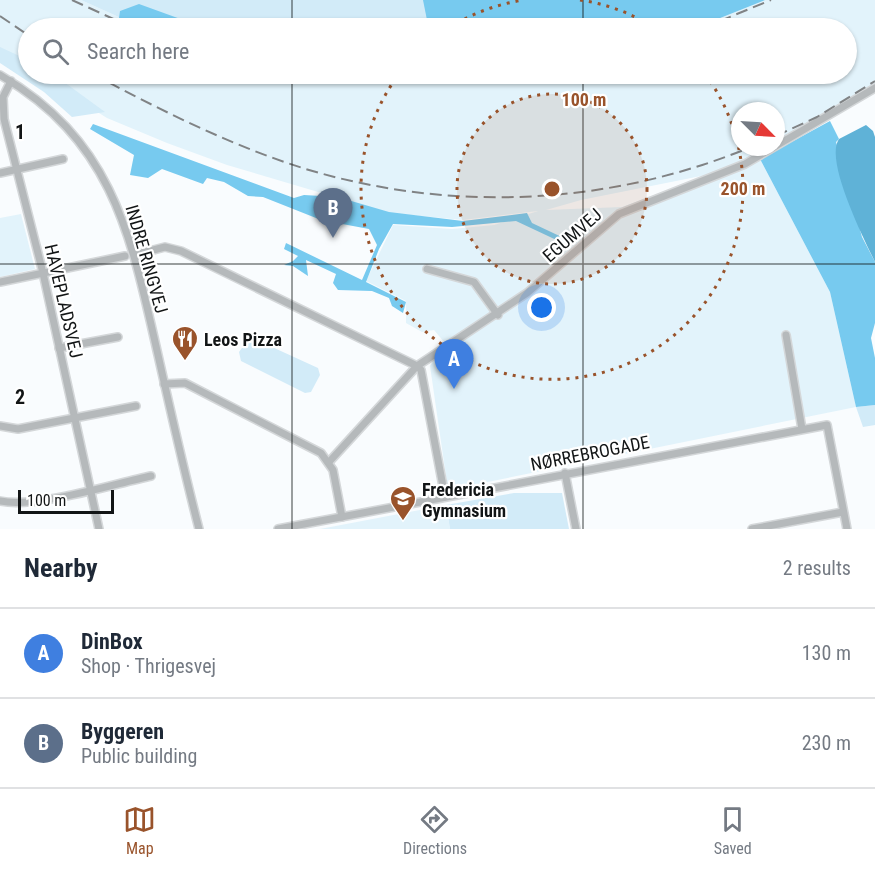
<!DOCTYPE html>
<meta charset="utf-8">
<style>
:root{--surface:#fff;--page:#f6f6f7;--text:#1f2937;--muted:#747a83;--line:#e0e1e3;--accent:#99532b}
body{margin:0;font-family:"Roboto Condensed",sans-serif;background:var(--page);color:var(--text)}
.compass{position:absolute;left:731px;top:102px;width:54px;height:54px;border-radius:50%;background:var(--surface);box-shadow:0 2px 4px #0004;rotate:114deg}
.scale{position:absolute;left:18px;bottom:15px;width:96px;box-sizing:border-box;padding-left:6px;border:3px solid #121516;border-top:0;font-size:16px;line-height:21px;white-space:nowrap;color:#121516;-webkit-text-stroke:4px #fff;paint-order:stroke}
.you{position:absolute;left:542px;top:308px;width:21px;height:21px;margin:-15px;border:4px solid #fff;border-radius:50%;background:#1a73e8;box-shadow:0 0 0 9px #1a73e833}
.badge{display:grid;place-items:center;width:39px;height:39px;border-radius:50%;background:var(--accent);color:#fff;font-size:20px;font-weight:700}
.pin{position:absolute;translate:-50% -50px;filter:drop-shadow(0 2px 3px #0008)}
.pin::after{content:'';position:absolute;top:32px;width:21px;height:18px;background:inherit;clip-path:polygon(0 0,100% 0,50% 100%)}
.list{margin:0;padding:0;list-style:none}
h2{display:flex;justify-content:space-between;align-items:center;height:78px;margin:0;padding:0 24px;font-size:26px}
h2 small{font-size:20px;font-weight:400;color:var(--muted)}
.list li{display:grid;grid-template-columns:39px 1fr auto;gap:18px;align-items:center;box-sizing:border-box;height:90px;padding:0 24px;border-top:2px solid var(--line)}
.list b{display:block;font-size:22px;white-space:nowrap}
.list p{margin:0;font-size:20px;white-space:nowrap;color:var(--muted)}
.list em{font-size:20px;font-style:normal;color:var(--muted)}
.icon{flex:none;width:33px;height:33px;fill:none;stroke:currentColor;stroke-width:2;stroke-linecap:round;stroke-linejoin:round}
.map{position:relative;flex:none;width:875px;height:529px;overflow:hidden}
.search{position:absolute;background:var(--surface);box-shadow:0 2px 4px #0004;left:18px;right:18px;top:18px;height:66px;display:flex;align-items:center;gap:15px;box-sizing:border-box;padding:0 21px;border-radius:33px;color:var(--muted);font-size:22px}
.sheet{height:258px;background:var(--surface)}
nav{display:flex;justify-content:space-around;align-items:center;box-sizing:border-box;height:84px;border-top:2px solid var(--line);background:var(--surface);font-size:16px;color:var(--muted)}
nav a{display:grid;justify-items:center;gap:3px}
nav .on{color:var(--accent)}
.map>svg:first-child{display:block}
.built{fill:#e2f3fb;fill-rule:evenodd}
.green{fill:#d2ebf8}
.forest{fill:#77caef}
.water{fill:#5fb2d7}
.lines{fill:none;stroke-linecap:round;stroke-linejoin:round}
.minor-casing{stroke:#d4d7d9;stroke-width:10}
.minor{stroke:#b5b9bb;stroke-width:7}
.rail{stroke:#808385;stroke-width:2;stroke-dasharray:12 6;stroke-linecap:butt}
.grid{fill:none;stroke:#121516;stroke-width:1.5;stroke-opacity:0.55}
.ring{fill:none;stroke:#99532b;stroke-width:3;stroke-dasharray:3 6}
.labels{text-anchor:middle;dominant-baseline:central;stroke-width:4.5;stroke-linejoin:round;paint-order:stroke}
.street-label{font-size:18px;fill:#121516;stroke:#fff}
.poi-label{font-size:18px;font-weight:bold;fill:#121516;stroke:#fff;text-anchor:start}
.grid-label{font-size:20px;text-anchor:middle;font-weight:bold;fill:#121516;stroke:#fff;stroke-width:4.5;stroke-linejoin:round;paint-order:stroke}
.centre{fill:#99532b;stroke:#fff;stroke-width:3}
.ring-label{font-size:18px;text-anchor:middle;font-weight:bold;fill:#99532b;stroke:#fff;stroke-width:4.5;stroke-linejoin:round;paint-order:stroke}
</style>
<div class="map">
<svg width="875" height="529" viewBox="0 0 875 529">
<rect width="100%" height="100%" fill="#f9fcfe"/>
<g class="built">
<path d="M0 0H81L143 28H28V68L0 49Z"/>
<path d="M765 0H875V84L776 141V111H740V147H765L754 155 760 159 830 292 856 407 448 490 430 366 444 342 434 330 422 332 406 323V301L366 281 393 225 452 229 494 225 538 211 463 220 389 213 227 165 167 143 107 118 36 74H340L410 78 466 74H846V28H695ZM711 174 622 207 546 210 581 200Z"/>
<path d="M21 214 35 269 0 277V218Z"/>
<path d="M446 505 450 529H320Z"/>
</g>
<g class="green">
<path d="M81 0H765L695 28H143Z"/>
<path d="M0 47 28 60V74H53L105 112 72 117 44 92 0 63Z"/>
<path d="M250 337 318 368 320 375 311 392 305 393 241 361 239 352Z"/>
<path d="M875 405V425L863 427 856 407Z"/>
<path d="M514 493H562L569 529H450L446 505Z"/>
</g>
<g class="forest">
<path d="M423 0H765L695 28H437L427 20Z"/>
<path d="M139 4 197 25 248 28H143L119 18 120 11Z"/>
<path d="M340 74H466L411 78Z"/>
<path d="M830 121 839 139 836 142 862 237 875 262V323L871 338 875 358V405L856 407 830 292 760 159Z"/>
<path d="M93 124 294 198 304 195 321 196 324 193 389 212 463 221 527 213 532 223 568 240 565 244 516 221 452 227 393 224 379 249 366 282 406 302 403 313 392 306 389 298 372 291 338 290 333 283 336 274 306 260 308 276 293 266 284 265 293 261 298 256 284 249 286 243 362 280 377 245 369 229 321 220 263 197 248 196 224 182 207 178 203 184 162 169 148 178 130 175 134 155 90 129Z"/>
</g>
<path class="water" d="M866 125 873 131 875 137V262C864 239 824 160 839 139Z"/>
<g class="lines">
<defs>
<g id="minor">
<path d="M0 75C114 141 131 237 158 355 171 413 184 471 199 529"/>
<path d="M11 81 3 97 4 119 43 273 99 529"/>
<path d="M0 173 63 159"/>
<path d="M134 255 165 247 181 251 417 366"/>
<path d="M427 269 474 282 498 315"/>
<path d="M0 282 125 256"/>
<path d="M786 335 802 429"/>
<path d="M59 348 118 337"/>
<path d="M417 366 421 370 445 497"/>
<path d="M164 384 185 383 321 453 333 470 342 517"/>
<path d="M0 426 18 429 136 406"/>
<path d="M329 462 417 366 527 293 619 214 745 164 875 88"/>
<path d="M565 473 576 529"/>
<path d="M0 501C35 509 113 484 151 476"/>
<path d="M278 529 827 425 847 529"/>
<path d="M752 529 843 512"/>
</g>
</defs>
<use href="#minor" class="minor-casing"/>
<use href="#minor" class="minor"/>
<g class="rail">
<path d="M72 0 133 28"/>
<path d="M0 16 28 35"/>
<path d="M703 28 771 0"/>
<path d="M93 74C162 111 234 147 309 170 455 213 611 205 751 147"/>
<path d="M316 74 410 79 521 74"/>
<path d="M776 136 817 117 875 81"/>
</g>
</g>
<path class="grid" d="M292 0V28M583 0V28M292 74V529M583 74V529M0 264H875"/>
<circle cx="552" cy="189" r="95" fill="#99532b" fill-opacity=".12"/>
<g class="ring">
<circle cx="552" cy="189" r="95"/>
<path d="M449 28A191 191 0 0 1 524 0M580 0A191 191 0 0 1 655 28M705 74A191 191 0 1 1 399 74"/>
</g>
<defs>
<symbol id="restaurant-pin" viewBox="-11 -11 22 30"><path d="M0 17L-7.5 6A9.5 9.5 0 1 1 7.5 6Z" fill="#99532b" stroke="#fff"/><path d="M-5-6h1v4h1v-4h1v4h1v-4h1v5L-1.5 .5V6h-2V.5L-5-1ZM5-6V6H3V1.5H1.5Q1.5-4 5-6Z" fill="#fff"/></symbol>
<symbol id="school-pin" viewBox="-11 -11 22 30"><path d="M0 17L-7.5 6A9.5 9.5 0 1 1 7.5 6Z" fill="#99532b" stroke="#fff"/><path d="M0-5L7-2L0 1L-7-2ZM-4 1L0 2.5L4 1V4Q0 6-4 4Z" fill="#fff"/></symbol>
</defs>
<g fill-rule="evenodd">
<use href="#restaurant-pin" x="170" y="324" width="30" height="40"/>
<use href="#school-pin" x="388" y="484" width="30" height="40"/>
</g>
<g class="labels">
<g class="street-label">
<text transform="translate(572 235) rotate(-41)">EGUMVEJ</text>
<text transform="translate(147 259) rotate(74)">INDRE RINGVEJ</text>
<text transform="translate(64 301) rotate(77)">HAVEPLADSVEJ</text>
<text transform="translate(590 453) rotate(-11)">NØRREBROGADE</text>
</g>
<g class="poi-label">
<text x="204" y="339">Leos Pizza</text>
<text x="422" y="489">Fredericia<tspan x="422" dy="21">Gymnasium</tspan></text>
</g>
</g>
<g class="grid-label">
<text x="20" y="139">1</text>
<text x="20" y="404">2</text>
</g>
<circle cx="552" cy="189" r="9" class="centre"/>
<g class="ring-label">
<text x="584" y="106">100 m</text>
<text x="743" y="195">200 m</text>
</g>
</svg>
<svg class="compass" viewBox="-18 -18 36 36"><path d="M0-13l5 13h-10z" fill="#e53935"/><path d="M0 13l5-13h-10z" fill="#747a83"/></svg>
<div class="scale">100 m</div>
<div class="you"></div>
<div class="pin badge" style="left:454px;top:389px;background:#3f7fe0">A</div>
<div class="pin badge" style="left:333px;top:238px;background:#5c6f8a">B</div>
<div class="search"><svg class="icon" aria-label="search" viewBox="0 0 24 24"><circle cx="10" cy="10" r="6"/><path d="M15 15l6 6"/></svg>Search here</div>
</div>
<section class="sheet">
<h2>Nearby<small>2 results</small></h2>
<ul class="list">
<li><span class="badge" style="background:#3f7fe0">A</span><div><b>DinBox</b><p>Shop · Thrigesvej</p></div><em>130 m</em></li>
<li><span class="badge" style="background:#5c6f8a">B</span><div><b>Byggeren</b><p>Public building</p></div><em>230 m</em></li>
</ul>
</section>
<nav>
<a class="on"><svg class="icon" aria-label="map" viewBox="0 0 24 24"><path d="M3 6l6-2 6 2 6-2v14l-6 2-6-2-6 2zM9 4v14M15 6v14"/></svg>Map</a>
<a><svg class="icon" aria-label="directions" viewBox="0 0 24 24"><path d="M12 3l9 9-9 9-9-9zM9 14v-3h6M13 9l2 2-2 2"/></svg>Directions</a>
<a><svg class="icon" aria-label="saved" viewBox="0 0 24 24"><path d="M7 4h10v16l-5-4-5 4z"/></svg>Saved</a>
</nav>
